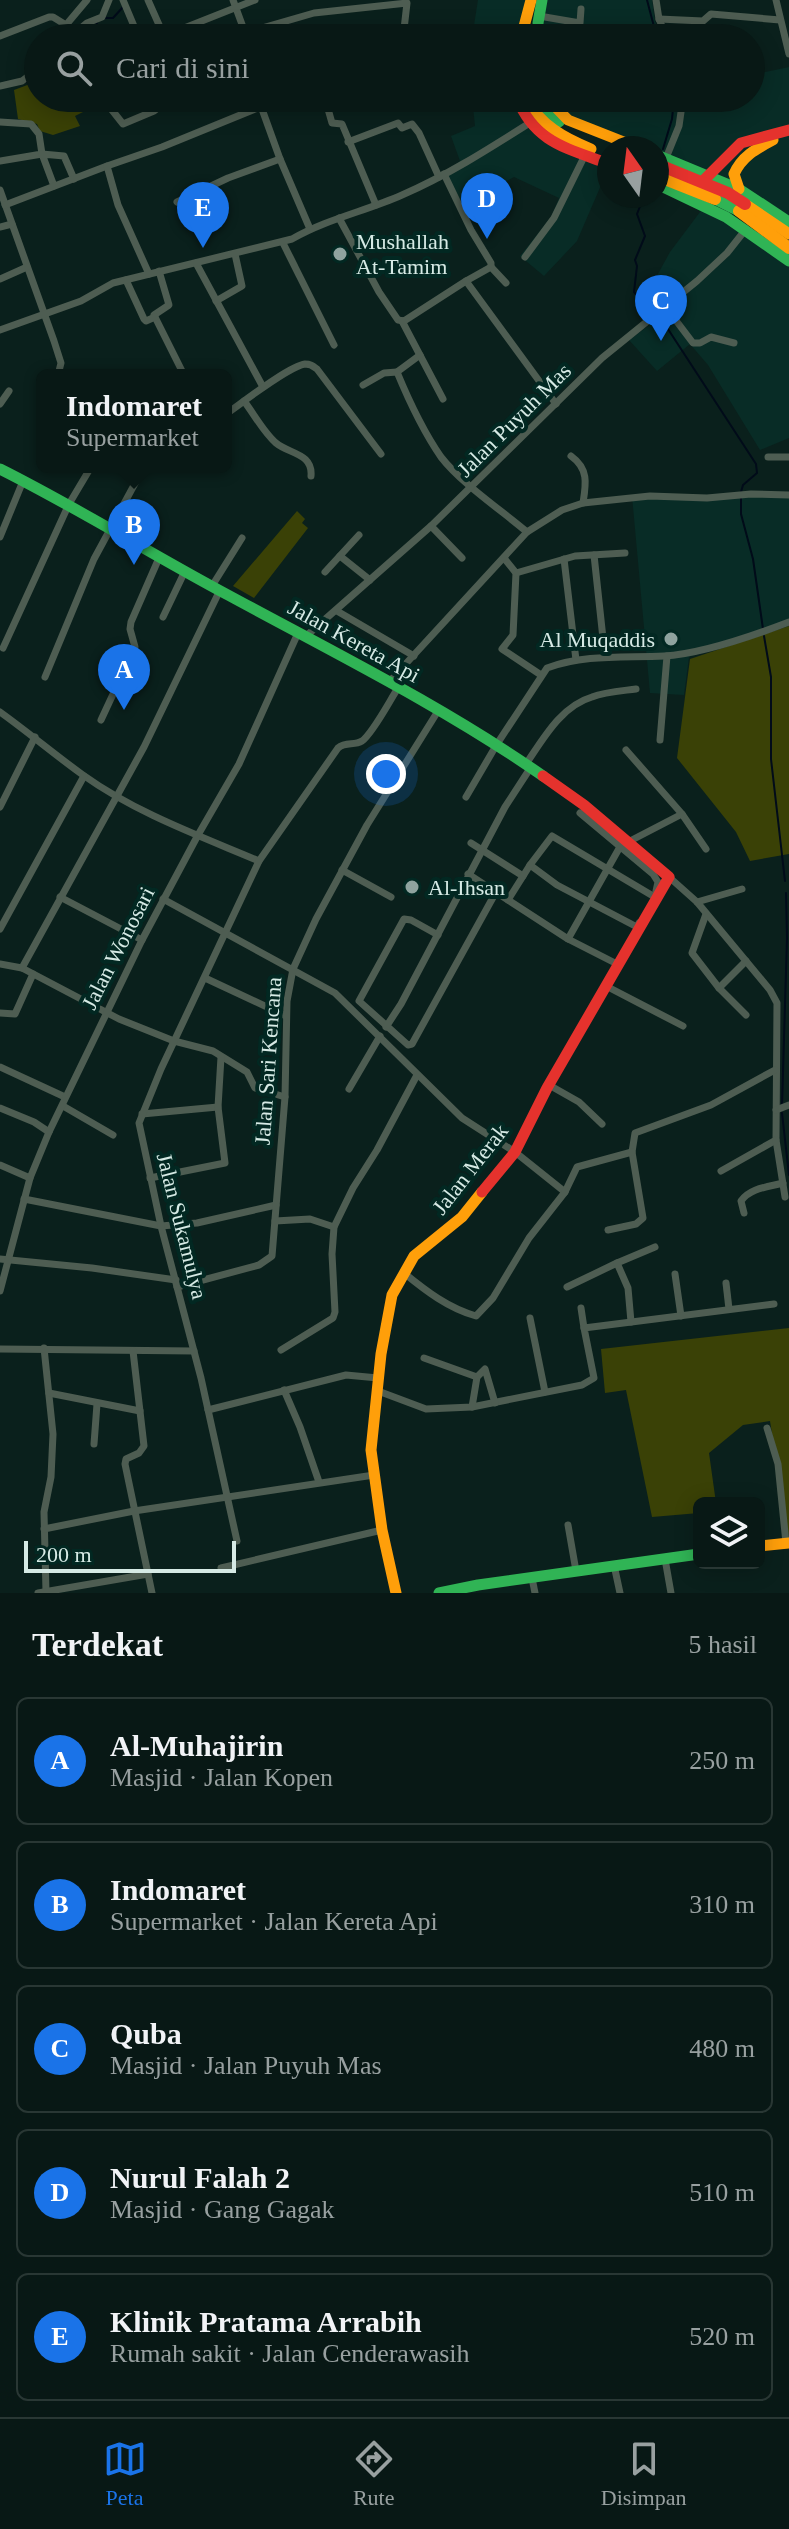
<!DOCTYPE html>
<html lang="id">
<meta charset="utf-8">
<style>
:root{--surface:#081815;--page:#11211e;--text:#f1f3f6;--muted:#98a0a0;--line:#293734;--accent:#1a73e8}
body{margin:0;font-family:"Times New Roman",serif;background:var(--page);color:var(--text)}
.controls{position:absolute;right:24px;bottom:24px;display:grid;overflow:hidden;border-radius:12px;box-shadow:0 4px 20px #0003}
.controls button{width:72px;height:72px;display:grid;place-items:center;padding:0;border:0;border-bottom:2px solid var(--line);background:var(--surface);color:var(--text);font:40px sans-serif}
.compass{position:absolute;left:597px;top:136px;width:72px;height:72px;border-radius:50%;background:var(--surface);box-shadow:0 4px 20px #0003;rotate:346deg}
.scale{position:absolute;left:24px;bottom:20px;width:212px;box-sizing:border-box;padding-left:8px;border:4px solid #d6eae5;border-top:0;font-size:22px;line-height:28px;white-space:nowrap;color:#d6eae5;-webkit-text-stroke:6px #022822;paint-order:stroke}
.you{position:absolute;left:386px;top:774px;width:28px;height:28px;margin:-20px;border:6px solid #fff;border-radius:50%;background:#1a73e8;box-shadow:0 0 0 12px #1a73e833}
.badge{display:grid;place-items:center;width:52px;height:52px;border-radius:50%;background:var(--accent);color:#fff;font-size:26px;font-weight:700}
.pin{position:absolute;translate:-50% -66px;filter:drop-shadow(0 2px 4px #0008)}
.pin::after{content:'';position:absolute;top:42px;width:28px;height:24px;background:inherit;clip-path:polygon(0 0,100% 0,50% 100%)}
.popup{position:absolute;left:36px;top:369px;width:196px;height:104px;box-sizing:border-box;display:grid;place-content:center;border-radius:12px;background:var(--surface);filter:drop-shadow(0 2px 6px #0005);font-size:26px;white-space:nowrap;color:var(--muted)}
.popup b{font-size:30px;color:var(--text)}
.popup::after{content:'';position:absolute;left:50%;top:100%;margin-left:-16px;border:16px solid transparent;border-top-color:var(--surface)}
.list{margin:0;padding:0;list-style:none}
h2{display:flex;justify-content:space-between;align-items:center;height:104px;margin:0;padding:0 32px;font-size:34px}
h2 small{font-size:26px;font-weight:400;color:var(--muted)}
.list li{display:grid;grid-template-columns:52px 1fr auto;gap:24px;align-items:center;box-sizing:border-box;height:128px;margin:0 16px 16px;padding:0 16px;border:2px solid var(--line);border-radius:12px}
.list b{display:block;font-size:30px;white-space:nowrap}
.list p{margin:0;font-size:26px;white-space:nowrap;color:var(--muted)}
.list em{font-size:26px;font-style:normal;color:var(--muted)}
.icon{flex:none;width:44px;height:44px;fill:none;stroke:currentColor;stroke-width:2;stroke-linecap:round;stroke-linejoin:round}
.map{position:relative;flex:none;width:789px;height:1593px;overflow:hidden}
.search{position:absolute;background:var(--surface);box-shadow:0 4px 20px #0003;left:24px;right:24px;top:24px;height:88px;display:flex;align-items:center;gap:20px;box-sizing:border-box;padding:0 28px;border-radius:44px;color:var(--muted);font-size:30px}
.sheet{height:824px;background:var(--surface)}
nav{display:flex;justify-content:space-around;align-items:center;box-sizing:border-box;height:112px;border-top:2px solid var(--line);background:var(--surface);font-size:22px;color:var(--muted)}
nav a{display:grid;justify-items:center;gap:4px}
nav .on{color:var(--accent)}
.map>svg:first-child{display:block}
.built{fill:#082c26}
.green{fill:#3a4106}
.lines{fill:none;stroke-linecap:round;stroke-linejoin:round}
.stream{stroke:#010b19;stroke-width:2}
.street{stroke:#4e5d52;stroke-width:7}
.fast{stroke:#30b455;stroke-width:11}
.slow{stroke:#ff9f0a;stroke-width:11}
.jam{stroke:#e5322d;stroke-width:11}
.slow-bridge{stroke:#ff9f0a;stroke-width:12}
.jam-bridge{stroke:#e5322d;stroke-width:12}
.poi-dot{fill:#8fa39f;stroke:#022822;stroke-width:3}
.labels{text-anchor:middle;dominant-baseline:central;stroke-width:8;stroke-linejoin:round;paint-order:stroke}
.poi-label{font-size:22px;fill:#d6eae5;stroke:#022822;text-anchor:start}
.street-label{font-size:22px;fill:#d6eae5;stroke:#022822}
</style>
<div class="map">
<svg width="789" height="1593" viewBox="0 0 789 1593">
<rect width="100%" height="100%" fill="#0a201c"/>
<g class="built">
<path d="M478 0H527L517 38H472Z"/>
<path d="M546 0H652L655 21 662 38H541Z"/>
<path d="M789 67V216L742 185 657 152V148H646L570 118 550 98H751V75Z"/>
<path d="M472 98H513L608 169 577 241 544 276 520 256 551 217 559 198 514 177 458 207 443 175 460 161 451 136 475 126Z"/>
<path d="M703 208 758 241 789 266V438L760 450 708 365 690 344 657 371 629 340 666 313 648 292 670 252Z"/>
<path d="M789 494V625L689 657 684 695 650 693 632 496Z"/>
</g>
<g class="green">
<path d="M38 81V98H92L86 103 89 109 75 116 80 126 53 135 40 131 37 124 18 119 14 90Z"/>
<path d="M297 511 305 519 302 523 308 528 254 598 233 586Z"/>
<path d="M789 626V854L750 861 736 832 677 758 690 659Z"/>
<path d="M789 1328V1539L770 1421 743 1425 709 1453 716 1503H699V1513L652 1517 626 1390 605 1393 601 1349Z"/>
</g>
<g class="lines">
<g class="stream">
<path d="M647 0 657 38"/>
<path d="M105 18H113L123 7"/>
<path d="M86 38 92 33 97 23"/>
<path d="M25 82 38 77"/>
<path d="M663 149 672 119 674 98"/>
<path d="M644 196 637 214 645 236 635 260 637 266 634 292 666 326 756 464 757 473 743 485 741 492"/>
<path d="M741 498V514L753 559 763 629"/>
<path d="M764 636 771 677V759L785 881"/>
<path d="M782 1106 787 938 786 893"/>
<path d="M782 1113 789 1175"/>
</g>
<g class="street">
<path d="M123 0 139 38"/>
<path d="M148 0 164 36"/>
<path d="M233 0 247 38"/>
<path d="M656 0 659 19 667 38"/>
<path d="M776 0 789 54"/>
<path d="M539 16 580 23 581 9"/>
<path d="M659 19 703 21 711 14 780 20"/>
<path d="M245 33 314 13 407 3 403 38"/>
<path d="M0 36 49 17H53L66 25 87 0"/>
<path d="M69 38 87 23 102 17 109 0"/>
<path d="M159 38 255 0"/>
<path d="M0 86 22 81 38 69"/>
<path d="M258 98 280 159 310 229"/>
<path d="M345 98 326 102 332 123 342 124 376 205"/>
<path d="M104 100 123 124 154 111 171 98"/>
<path d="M306 104 322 100 326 102"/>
<path d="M0 122 31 124 39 134 42 154 0 161"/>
<path d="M348 142 398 123 402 128 412 124 419 133 439 177"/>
<path d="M666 158 679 126 683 98"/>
<path d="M444 174 471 230 491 263V267"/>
<path d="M54 186 42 154 64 156 74 179"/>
<path d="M0 190 54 341 61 363 58 375"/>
<path d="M177 202 228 178 280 159"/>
<path d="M5 205 107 166"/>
<path d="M339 218 379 292 398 320 404 321 466 281 556 404"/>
<path d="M0 227 12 224"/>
<path d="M283 243 334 345"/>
<path d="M525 257 554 218 585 155"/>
<path d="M196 263 263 387"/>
<path d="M159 271 169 305 154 315 184 375"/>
<path d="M149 274 118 205 107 166 162 147 260 107"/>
<path d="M0 279 27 267"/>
<path d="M126 280 144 319 146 321 155 317"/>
<path d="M466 281 491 267 506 283"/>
<path d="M216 301 242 286 235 254"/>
<path d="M665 306 693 343H700L711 337 734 343"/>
<path d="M402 321 443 399"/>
<path d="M0 330 81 301 113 283 292 239C327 219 366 211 402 195 446 176 487 150 528 124"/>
<path d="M397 372 420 355"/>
<path d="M363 385 384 373 397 372C409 401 423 431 441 457 461 483 501 510 527 532"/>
<path d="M244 401C254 414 264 433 276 443 289 454 313 453 311 476"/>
<path d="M0 404 9 391"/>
<path d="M226 414C242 403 289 366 305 364 311 364 313 366 317 369L381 454"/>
<path d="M571 456C589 469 586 484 583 503"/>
<path d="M768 457H789"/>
<path d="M431 526 462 558"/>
<path d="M0 537 23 481"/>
<path d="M594 555 605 657"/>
<path d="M340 556 370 580"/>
<path d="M504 558 516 573 513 635 502 649 541 675"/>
<path d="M564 559 576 660"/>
<path d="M325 572 359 535"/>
<path d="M516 573 575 556 625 553"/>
<path d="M212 586 242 538"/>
<path d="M337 611 414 656"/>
<path d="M163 617 185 571"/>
<path d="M305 637 431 526 602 358 697 281 727 253 746 229"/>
<path d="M3 648 69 504 91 467"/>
<path d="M45 677 94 559 139 476 148 467"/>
<path d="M389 682 527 532 562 510 583 503 650 496 707 498 751 494 789 495"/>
<path d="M0 712C28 732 55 755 83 775 136 813 200 836 259 861"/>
<path d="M101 720 135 647 130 629 131 622 159 558"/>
<path d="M660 740 667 656"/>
<path d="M626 750 682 814"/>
<path d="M526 764C543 739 561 706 592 697 605 692 621 691 636 689"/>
<path d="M466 797 497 744 547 668C585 654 624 658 664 656 700 654 755 635 789 622"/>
<path d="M0 807 35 737"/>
<path d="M580 813 653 874 658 882 656 891"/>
<path d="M628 842 682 814 706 849"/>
<path d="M471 843 523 876"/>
<path d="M530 865 557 885 637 927 639 923"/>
<path d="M342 870 391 897"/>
<path d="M468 874 568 939 619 965"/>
<path d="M669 877 697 902 770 990 777 1003 776 1140 721 1171"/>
<path d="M60 897 142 940"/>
<path d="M163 899 335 993 462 1118 515 1152 565 1192"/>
<path d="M508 900 530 865 552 836 653 896"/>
<path d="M697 902 742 889"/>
<path d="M706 914 692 953 719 988 746 1015"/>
<path d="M0 929 84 776"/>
<path d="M438 935 411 920 404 919 359 1001 408 1045 412 1044 496 892"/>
<path d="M568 939 621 845"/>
<path d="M0 964 22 968 119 1019 174 1041 213 1051 247 1072 255 1088 285 1097"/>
<path d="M22 968 144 747 220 590"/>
<path d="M205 978 286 1016"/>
<path d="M606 986 683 1026"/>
<path d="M719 988 746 961"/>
<path d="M0 1013 15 1014 33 974"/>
<path d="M386 1027 401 1004 505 807 531 767"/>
<path d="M0 1067 65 1097"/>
<path d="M549 1085 579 1102 602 1124"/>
<path d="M349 1089 380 1036"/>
<path d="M63 1106 113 1135"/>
<path d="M0 1108 34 1122 49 1132"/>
<path d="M776 1110 789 1105"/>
<path d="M142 1114 218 1107"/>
<path d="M776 1140 785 1197"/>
<path d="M0 1165 30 1178"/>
<path d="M150 1178 225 1163 218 1107 221 1057"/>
<path d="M24 1199 161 1226 197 1223 276 1205"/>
<path d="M744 1213 741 1201C750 1188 768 1187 783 1183"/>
<path d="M275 1221 310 1219 334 1227"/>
<path d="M608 1230 636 1224 643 1218 632 1152 635 1133 711 1105 775 1070"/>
<path d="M0 1259 92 1268 176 1280"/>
<path d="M404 1273C426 1291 448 1308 476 1316L493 1298 529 1238 565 1192 577 1167 632 1152"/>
<path d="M675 1274 681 1316"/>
<path d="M726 1283 729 1309"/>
<path d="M177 1287 259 1265 272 1256 285 1097 287 1001 293 969 316 919 367 825 438 711"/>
<path d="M567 1287 617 1263"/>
<path d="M0 1291 30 1178 49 1132 142 940 198 835 239 764 298 633"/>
<path d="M581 1308 584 1328"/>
<path d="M530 1318 545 1392"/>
<path d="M631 1322 628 1288 617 1263 655 1247"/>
<path d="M44 1348 53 1434 51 1477 44 1512 46 1592"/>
<path d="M0 1349 194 1351"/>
<path d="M281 1350 333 1318 335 1312 332 1254 334 1227 353 1188 377 1150 417 1075"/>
<path d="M133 1351 144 1446 139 1453 126 1459 125 1464 152 1593"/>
<path d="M424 1358 477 1377"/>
<path d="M284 1390 300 1427 319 1482"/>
<path d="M378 1391 426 1409 472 1407 582 1385 594 1378 584 1328 774 1304"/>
<path d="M49 1393 140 1411"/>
<path d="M472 1407 477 1377 485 1369 495 1403"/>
<path d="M208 1410 346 1375 378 1378"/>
<path d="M767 1428 778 1464 786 1543"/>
<path d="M94 1444 97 1404"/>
<path d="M568 1525 576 1571"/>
<path d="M44 1529 134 1511 374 1475"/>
<path d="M237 1541 201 1378 161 1226 139 1123 161 1069 259 861 338 748C346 741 354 746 362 741 373 733 390 700 398 688"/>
<path d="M665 1559 671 1593"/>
<path d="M614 1565 620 1593"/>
<path d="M221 1568 382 1530"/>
<path d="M532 1578 535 1593"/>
<path d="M38 1593 148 1574"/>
</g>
<g class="fast">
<path d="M539 38 538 23 542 0"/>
<path d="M537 98 546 111 559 122"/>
<path d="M657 155 739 189 789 222"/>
<path d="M657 184 726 217 789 261"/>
<path d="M715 199 739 211"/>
<path d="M0 469C78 508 151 554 228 595 335 653 444 707 543 776"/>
<path d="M439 1593 478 1585 699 1554"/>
</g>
<g class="slow">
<path d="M521 38 531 0"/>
<path d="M526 98C540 125 564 138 591 149"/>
<path d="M547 98 568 120 639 148"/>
<path d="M739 189 734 174C742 156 756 149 773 140"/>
<path d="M745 204 789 234"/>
<path d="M759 1546 789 1543"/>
<path d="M396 1593 382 1530 371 1450 381 1354 392 1295 414 1256 462 1217 482 1192"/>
</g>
<g class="jam">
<path d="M517 98C535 143 567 148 609 164"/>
<path d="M705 179 741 143 789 130"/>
<path d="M482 1192 515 1152 547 1088 669 877 584 805 543 776"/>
</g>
<g class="slow-bridge">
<path d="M657 176 715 199"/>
<path d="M739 211 789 248"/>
</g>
<path class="jam-bridge" d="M657 164 728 193 745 204"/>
</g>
<g class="poi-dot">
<circle cx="340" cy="254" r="8"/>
<circle cx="671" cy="639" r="8"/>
<circle cx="412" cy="887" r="8"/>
</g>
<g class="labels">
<g class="poi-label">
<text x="356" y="241">Mushallah<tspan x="356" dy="25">At-Tamim</tspan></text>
<text x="655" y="639" text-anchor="end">Al Muqaddis</text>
<text x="428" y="887">Al-Ihsan</text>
</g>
<g class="street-label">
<text transform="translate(514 420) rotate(-45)">Jalan Puyuh Mas</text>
<text transform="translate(354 641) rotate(29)">Jalan Kereta Api</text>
<text transform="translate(118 948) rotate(-63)">Jalan Wonosari</text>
<text transform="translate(268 1061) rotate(-86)">Jalan Sari Kencana</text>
<text transform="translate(470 1169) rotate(-52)">Jalan Merak</text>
<text transform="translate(182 1226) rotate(76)">Jalan Sukamulya</text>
</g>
</g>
</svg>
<div class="controls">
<button><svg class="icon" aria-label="layers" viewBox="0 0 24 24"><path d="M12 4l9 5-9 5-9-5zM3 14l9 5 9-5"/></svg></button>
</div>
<svg class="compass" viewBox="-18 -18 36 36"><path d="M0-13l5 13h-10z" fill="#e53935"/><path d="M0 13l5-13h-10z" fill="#98a0a0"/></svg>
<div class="scale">200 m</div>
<div class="you"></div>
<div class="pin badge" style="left:124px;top:710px">A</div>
<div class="pin badge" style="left:134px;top:565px">B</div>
<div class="popup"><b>Indomaret</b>Supermarket</div>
<div class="pin badge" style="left:661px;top:341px">C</div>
<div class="pin badge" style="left:487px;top:239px">D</div>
<div class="pin badge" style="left:203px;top:248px">E</div>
<div class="search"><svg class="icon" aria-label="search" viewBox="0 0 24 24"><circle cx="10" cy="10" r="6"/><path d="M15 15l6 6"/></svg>Cari di sini</div>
</div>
<section class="sheet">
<h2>Terdekat<small>5 hasil</small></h2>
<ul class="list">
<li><span class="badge">A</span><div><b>Al-Muhajirin</b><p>Masjid · Jalan Kopen</p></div><em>250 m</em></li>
<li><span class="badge">B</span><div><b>Indomaret</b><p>Supermarket · Jalan Kereta Api</p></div><em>310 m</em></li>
<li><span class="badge">C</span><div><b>Quba</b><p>Masjid · Jalan Puyuh Mas</p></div><em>480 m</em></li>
<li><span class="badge">D</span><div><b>Nurul Falah 2</b><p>Masjid · Gang Gagak</p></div><em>510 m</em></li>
<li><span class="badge">E</span><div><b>Klinik Pratama Arrabih</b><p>Rumah sakit · Jalan Cenderawasih</p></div><em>520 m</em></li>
</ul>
</section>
<nav>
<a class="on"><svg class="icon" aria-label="map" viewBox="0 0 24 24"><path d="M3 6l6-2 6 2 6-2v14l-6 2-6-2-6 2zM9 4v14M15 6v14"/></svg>Peta</a>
<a><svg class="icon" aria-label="directions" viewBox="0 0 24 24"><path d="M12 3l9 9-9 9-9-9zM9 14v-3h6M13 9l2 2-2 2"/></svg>Rute</a>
<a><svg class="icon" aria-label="saved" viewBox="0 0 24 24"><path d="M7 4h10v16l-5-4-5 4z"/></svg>Disimpan</a>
</nav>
